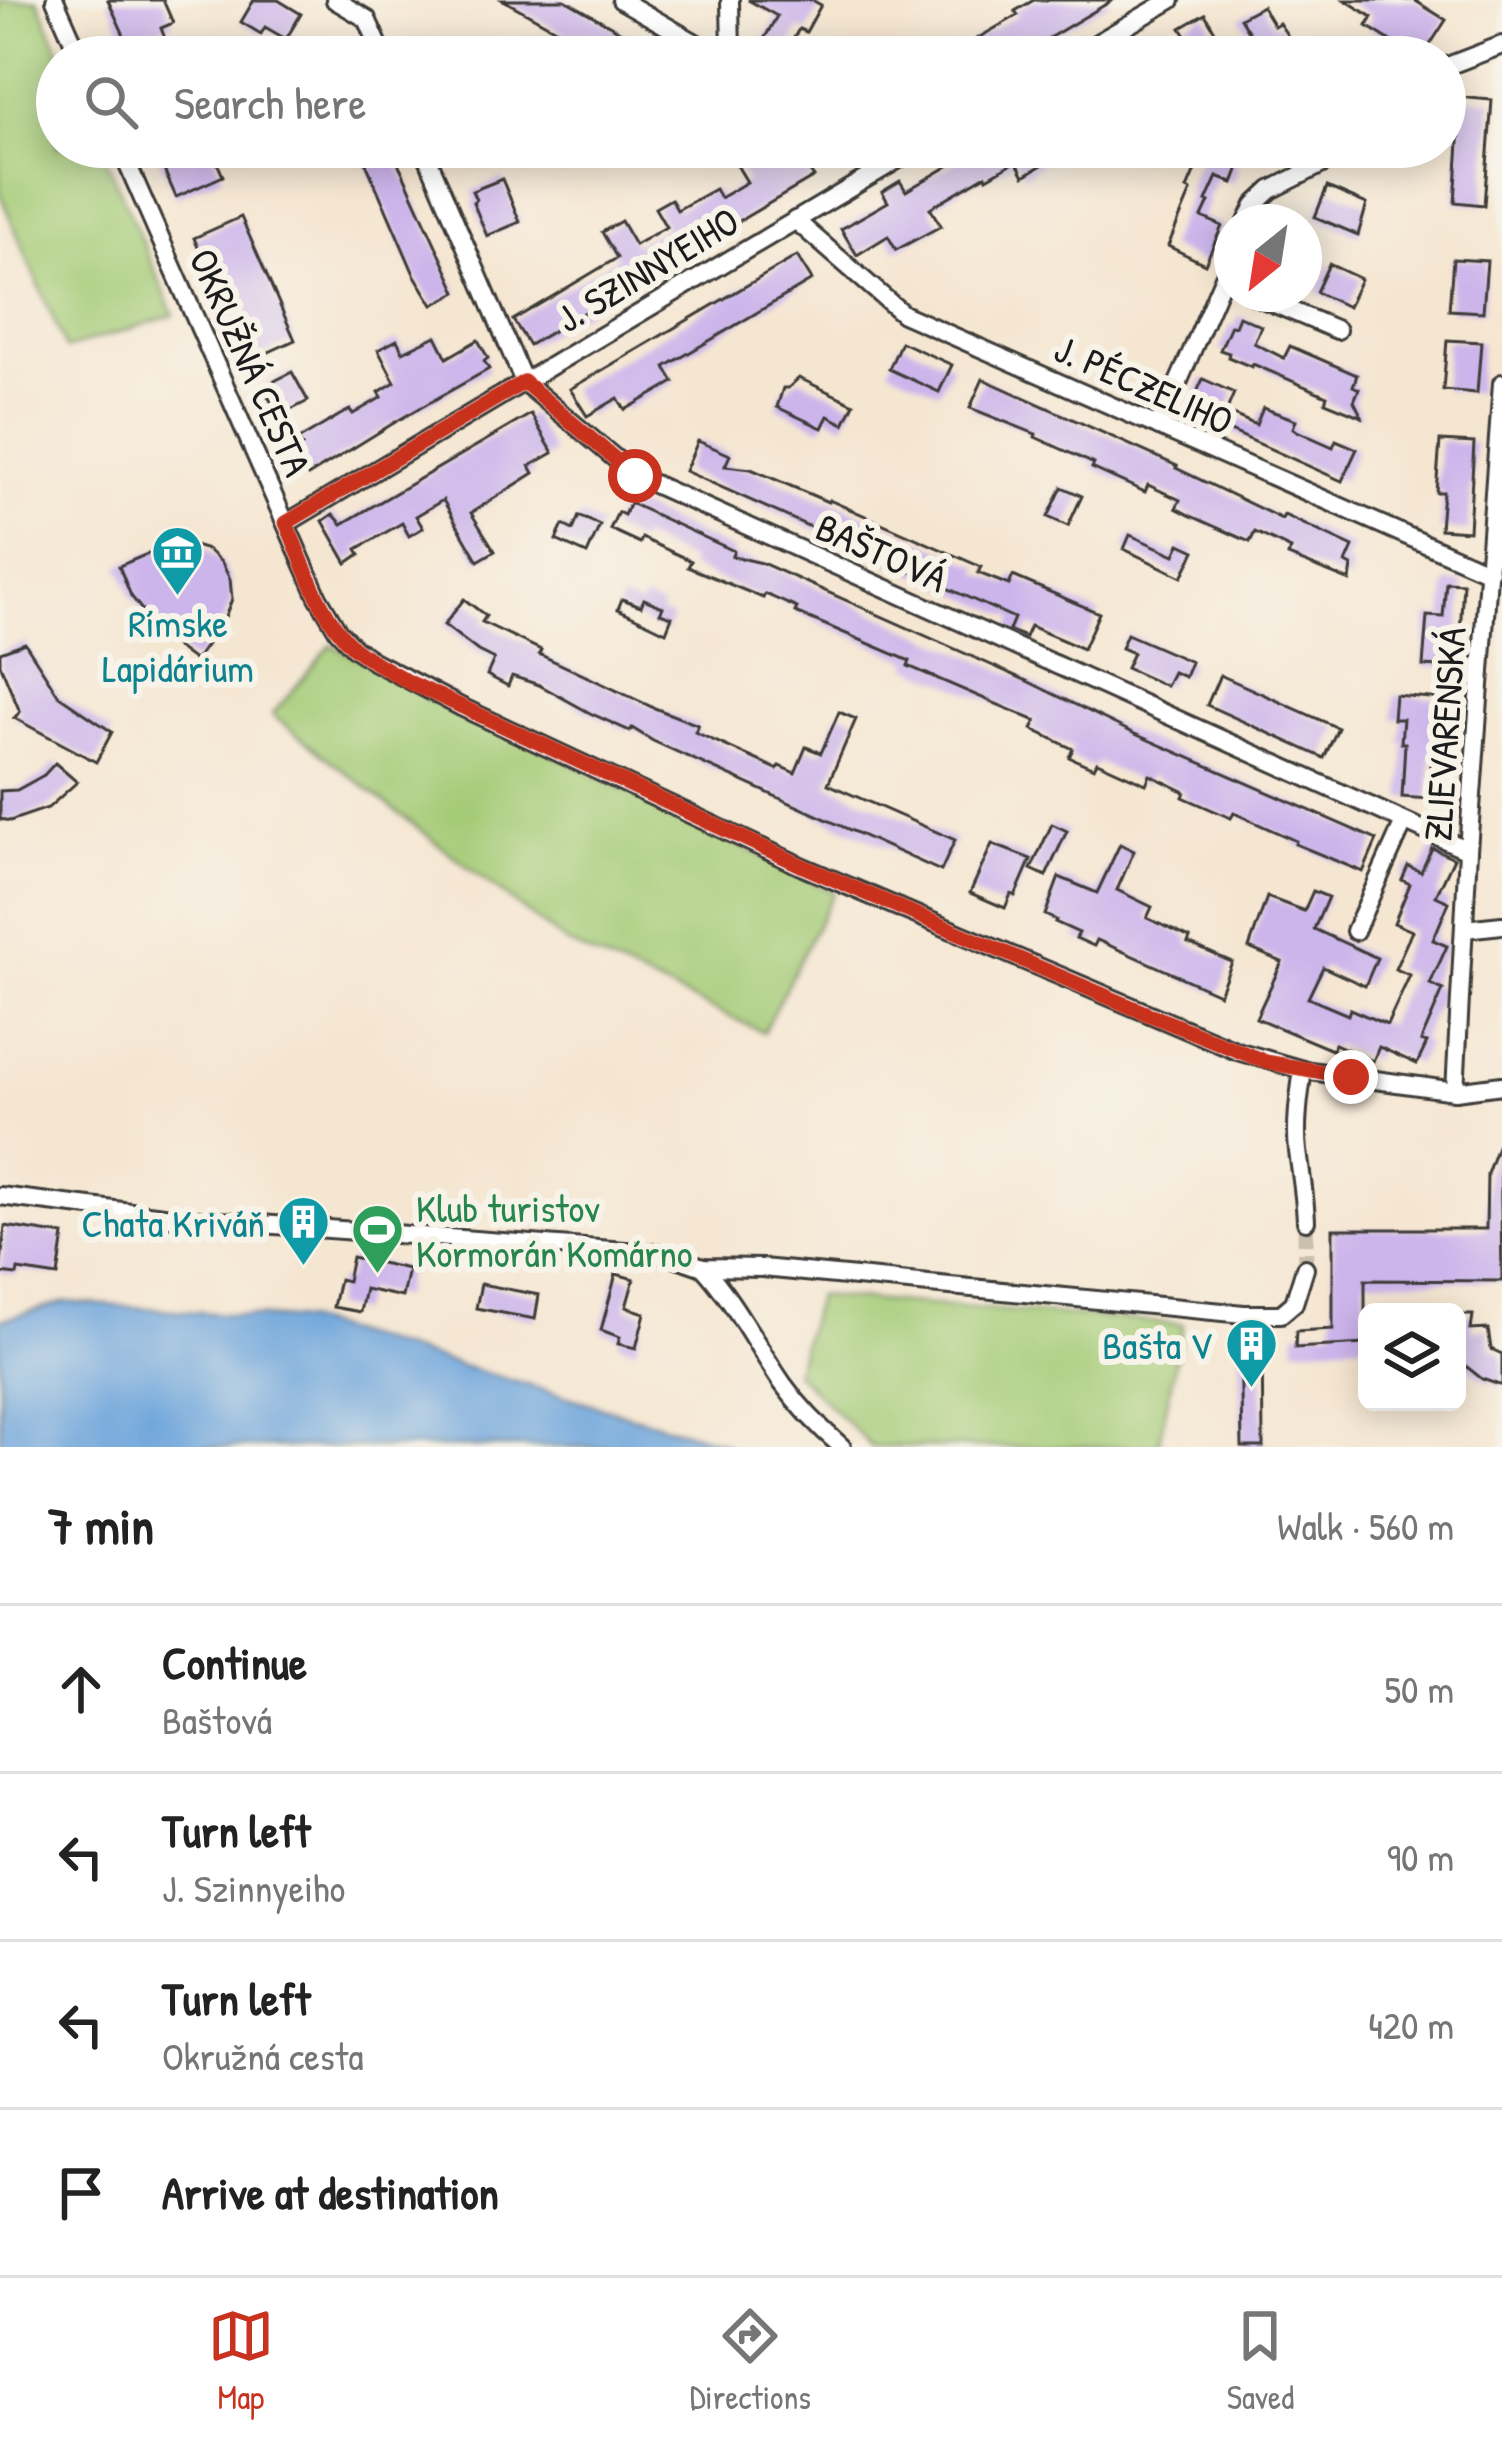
<!DOCTYPE html>
<meta charset="utf-8">
<style>
:root{--surface:#fff;--page:#f2f2f2;--text:#222;--muted:#767676;--line:#e0e0e0;--accent:#c8321e}
body{margin:0;font-family:"Patrick Hand",sans-serif;background:var(--page);color:var(--text)}
.controls{position:absolute;right:36px;bottom:36px;display:grid;overflow:hidden;border-radius:18px;box-shadow:0 6px 30px #0003}
.controls button{width:108px;height:108px;display:grid;place-items:center;padding:0;border:0;border-bottom:3px solid var(--line);background:var(--surface);color:var(--text);font:60px sans-serif}
.compass{position:absolute;left:1214px;top:204px;width:108px;height:108px;border-radius:50%;background:var(--surface);box-shadow:0 6px 30px #0003;rotate:210deg}
.stop{position:absolute;width:36px;height:36px;margin:-27px;border:9px solid #c8321e;border-radius:50%;background:#fff}
.stop.end{background:#c8321e;border-color:#fff;box-shadow:0 3px 12px #0008}
.list{margin:0;padding:0;list-style:none}
h2{display:flex;justify-content:space-between;align-items:center;height:156px;margin:0;padding:0 48px;font-size:51px}
h2 small{font-size:39px;font-weight:400;color:var(--muted)}
.list li{display:grid;grid-template-columns:78px 1fr auto;gap:36px;align-items:center;box-sizing:border-box;height:168px;padding:0 48px;border-top:3px solid var(--line)}
.list b{display:block;font-size:45px;white-space:nowrap}
.list p{margin:0;font-size:39px;white-space:nowrap;color:var(--muted)}
.list em{font-size:39px;font-style:normal;color:var(--muted)}
.icon{flex:none;width:66px;height:66px;fill:none;stroke:currentColor;stroke-width:2;stroke-linecap:round;stroke-linejoin:round}
.map{position:relative;flex:none;width:1502px;height:1447px;overflow:hidden}
.search{position:absolute;background:var(--surface);box-shadow:0 6px 30px #0003;left:36px;right:36px;top:36px;height:132px;display:flex;align-items:center;gap:30px;box-sizing:border-box;padding:0 42px;border-radius:66px;color:var(--muted);font-size:45px}
.sheet{height:828px;background:var(--surface)}
nav{display:flex;justify-content:space-around;align-items:center;box-sizing:border-box;height:168px;border-top:3px solid var(--line);background:var(--surface);font-size:33px;color:var(--muted)}
nav a{display:grid;justify-items:center;gap:6px}
nav .on{color:var(--accent)}
.map>svg:first-child{display:block}
.green{fill:#a3ca75;stroke:#607348;stroke-width:3}
.water{fill:#6da4db;stroke:#44607c;stroke-width:3}
.building{fill:#ccb5eb}
.lines{fill:none;stroke-linecap:round;stroke-linejoin:round}
.minor-tunnel{stroke:#cabead;stroke-width:16;stroke-dasharray:16 8;stroke-linecap:butt}
.minor-casing{stroke:#3d3a37;stroke-width:22}
.minor{stroke:#fff;stroke-width:16}
.route{stroke:#c8321e;stroke-width:15}
.labels{text-anchor:middle;dominant-baseline:central;stroke-width:12;stroke-linejoin:round;paint-order:stroke}
.street-label{font-size:39px;fill:#1c1c1c;stroke:#f7f3e8}
.culture-label{font-size:39px;fill:#0d838f;stroke:#f7f3e8;text-anchor:end}
.leisure-label{font-size:39px;fill:#27864d;stroke:#f7f3e8;text-anchor:start}
</style>
<div class="map">
<svg width="1502" height="1447" viewBox="0 0 1502 1447">
<rect width="100%" height="100%" fill="#f7f3e8"/>
<filter id="ink" filterUnits="userSpaceOnUse"><feTurbulence type="fractalNoise" baseFrequency=".00833" numOctaves="2"/><feDisplacementMap in="SourceGraphic" scale="24" xChannelSelector="R" yChannelSelector="G"/><feConvolveMatrix kernelMatrix="1 2 1 2 8 2 1 2 1" color-interpolation-filters="sRGB"/></filter>
<filter id="wash" filterUnits="userSpaceOnUse"><feTurbulence type="fractalNoise" baseFrequency=".004" numOctaves="4" result="noise"/><feDisplacementMap in="SourceGraphic" scale="48" xChannelSelector="R" yChannelSelector="G"/><feGaussianBlur stdDeviation="2.7" result="paint"/><feColorMatrix in="noise" values="0 0 0 0 0 0 0 0 0 0 0 0 0 0 0 0 0 1.4 0 .05"/><feComposite in="paint" operator="in"/></filter>
<g filter="url(#wash)">
<rect width="100%" height="100%" fill="#f5e6d1"/>
<g class="green">
<path d="M0 0H38L62 57H57V147H101L174 315 66 349 0 194Z"/>
<path d="M331 645 834 892 763 1032 566 943 272 715Z"/>
<path d="M816 1296 1183 1324 1158 1447H872L795 1372Z"/>
</g>
<path class="water" d="M66 1302 304 1320 722 1442 729 1447H0V1320Z"/>
<g id="blocks">
<g class="building">
<path d="M108 0H163L173 23 161 28 172 57H134Z"/>
<path d="M254 0H278L301 14 286 39 265 27 261 34 241 22Z"/>
<path d="M503 0H565L665 57H606Z"/>
<path d="M748 0H812L821 5 806 32 799 29 783 57H754L777 16Z"/>
<path d="M1034 0H1113L1017 57H979L971 42 1018 15 1015 11Z"/>
<path d="M1345 0H1414L1446 20 1422 57H1416L1367 26 1372 17Z"/>
<path d="M1262 6 1274 26 1279 23 1296 48 1282 57H1264L1240 18Z"/>
<path d="M1205 14 1220 40 1205 49 1210 57H1158L1188 39 1181 28Z"/>
<path d="M1457 97 1492 100 1484 205 1455 202 1460 127H1455Z"/>
<path d="M154 147H210L223 176 176 197Z"/>
<path d="M359 147H390L401 169 457 292 433 305 414 274Z"/>
<path d="M738 147H787L791 154 802 147H811L821 164 809 170 814 177 529 345 513 320 617 258 602 232 621 221 635 245 666 227 655 208 671 199 677 210 715 189 720 198 747 182 729 152Z"/>
<path d="M981 147H1040L1033 151 1042 165 1024 176 1016 161 987 178 986 175 930 208 941 226 896 250 888 236 857 255 841 229 888 202 882 192 900 181 906 191Z"/>
<path d="M1205 147H1230L1238 170 1233 183 1217 177 1206 201 1209 202 1202 217 1222 226 1205 264 1168 246 1191 191 1187 189Z"/>
<path d="M502 179 520 222 487 236 473 202 476 200 472 191Z"/>
<path d="M1327 187 1367 204 1358 235 1315 217Z"/>
<path d="M241 217 295 340 247 362 194 238Z"/>
<path d="M797 256 812 280 665 367 674 382 625 410 618 398 587 416 570 389Z"/>
<path d="M1453 259 1487 261 1483 312 1449 310Z"/>
<path d="M1329 264 1361 279 1348 307 1316 292Z"/>
<path d="M1239 316 1261 326 1254 343 1284 358 1290 346 1357 375 1353 386 1359 389 1354 401 1362 417 1325 402 1327 396 1253 364 1252 367 1228 357 1229 353 1220 350 1231 325 1235 326Z"/>
<path d="M436 336 447 358 478 340 488 358 484 361 489 369 397 421 308 476 293 450 302 446 298 440 340 415 350 410 353 414 382 397 379 392 395 382 378 350 397 340 403 352Z"/>
<path d="M1447 340 1481 342 1477 393 1443 390Z"/>
<path d="M901 342 952 365 939 392 889 369Z"/>
<path d="M292 372 308 401 279 416 263 387Z"/>
<path d="M799 378 854 404 844 424 828 416 822 428 777 407 783 388H788Z"/>
<path d="M983 379 1177 466 1176 468 1282 519 1284 515 1353 547 1346 563 1352 566 1350 581 1288 556 1291 549 1255 532 1250 542 1189 515 1176 508 1180 500 1148 485 1145 492 1092 468 1094 464 1035 437 1036 434 970 408Z"/>
<path d="M1203 379 1234 393 1226 412 1256 425 1263 408 1296 420 1293 428 1297 431 1333 447 1336 440 1357 449 1342 481 1188 412Z"/>
<path d="M531 414 553 453 530 466 534 473 471 513 495 551 478 561 443 500 416 516 423 528 409 536 402 523 357 549 360 554 347 563 323 521 333 514 342 524Z"/>
<path d="M698 441 730 455 725 466 751 469 828 502 829 500 981 567 978 573 1009 585 1013 576 1099 613 1083 649 1030 626 1025 637 1009 630 1014 618 685 471Z"/>
<path d="M1440 441 1474 443 1469 531 1440 529 1443 492H1436Z"/>
<path d="M1062 487 1082 496 1068 526 1048 517Z"/>
<path d="M630 503 734 551 732 556 762 563 1027 681 1135 734 1377 840 1363 872 1295 844 1296 841 1234 813 1231 818 1183 797 1185 792 1150 775 1146 784 1097 762 1094 768 1069 757 1073 749 1032 729 1036 721 908 666 910 661 795 612 797 608 765 594 763 598 688 567 691 561 642 538 640 543 610 529 618 512 624 515Z"/>
<path d="M579 516 600 525 587 554 556 540 563 525 573 530Z"/>
<path d="M1130 535 1175 555 1180 544 1195 551 1182 577 1124 549Z"/>
<path d="M188 544 208 550 222 563 230 579 232 599 223 622 195 661 163 637 131 596 119 566 159 549Z"/>
<path d="M1446 582 1463 583 1458 668 1423 666 1427 616 1443 617Z"/>
<path d="M464 599 486 616 482 622 541 650 539 654 652 707 698 725 695 732 777 769 779 766 795 773 806 747 821 753 839 712 856 719 828 784 955 840 941 871 653 741 632 728 630 731 590 713 539 685 512 676 508 686 487 675 494 659 478 651 444 625Z"/>
<path d="M622 599 641 606 644 599 663 607 660 613 672 617 666 632 618 609Z"/>
<path d="M1127 634 1191 662 1185 677 1173 672 1166 686 1126 668 1133 653 1121 648Z"/>
<path d="M25 643 59 696 112 732 96 762 14 718 20 712 0 664V652Z"/>
<path d="M1220 675 1338 728 1324 758 1207 705Z"/>
<path d="M1395 695 1455 700 1451 747 1432 745 1429 799 1402 797 1405 743H1401L1403 719H1393Z"/>
<path d="M55 763 77 782 48 808 10 821 0 819V791L17 790 44 775Z"/>
<path d="M1052 824 1067 831 1046 876 1031 869Z"/>
<path d="M992 844 1031 859 1015 896 1011 894 1005 908 970 893Z"/>
<path d="M1120 844 1134 851 1117 890 1152 907 1147 918 1190 938 1188 943 1232 962 1219 994 1097 940 1094 946 1076 938 1079 933 1055 922 1056 920 1045 915 1059 877 1097 893Z"/>
<path d="M1432 848 1454 858 1436 896 1449 902 1433 940 1447 946 1430 984 1443 990 1421 1041 1427 1043 1417 1064 1379 1047 1373 1061 1335 1044 1332 1050 1256 1018 1282 962 1249 948 1267 897 1304 911 1313 891 1328 897 1314 929 1377 958 1365 986 1323 967 1308 998 1348 1015 1350 1009 1387 1025 1410 975 1395 969 1412 931 1394 923 1410 884 1402 880 1408 866 1421 872Z"/>
<path d="M1500 1138 1502 1281 1365 1280V1344L1295 1348 1296 1331 1333 1329V1229H1486L1487 1174Z"/>
<path d="M5 1226 64 1235 58 1276 18 1270 17 1275 0 1273Z"/>
<path d="M352 1257 408 1269 402 1297 365 1289 360 1312 333 1307 339 1279 347 1281Z"/>
<path d="M616 1274 634 1279 626 1307 645 1313 636 1348 618 1344 620 1337 601 1330Z"/>
<path d="M481 1284 539 1295 535 1319 476 1308Z"/>
<path d="M1457 1315H1473L1471 1330 1488 1329 1491 1349 1502 1354V1386L1482 1379 1457 1359Z"/>
<path d="M1262 1331 1263 1447H1242L1240 1333Z"/>
</g>
</g>
</g>
<g filter="url(#ink)">
<use href="#blocks" fill-opacity="0" stroke="#3d3a37" stroke-width="3"/>
<g class="lines">
<path class="minor-tunnel" d="M1305 1268 1306 1221"/>
<defs>
<g id="minor">
<path d="M55 0 80 57"/>
<path d="M335 0 367 19 384 57"/>
<path d="M621 0 720 57"/>
<path d="M730 0 731 57"/>
<path d="M1073 57 1171 0"/>
<path d="M1445 67 1502 45"/>
<path d="M120 147 318 597 338 631 354 648 373 661 461 707 803 867 1237 1051 1303 1070 1455 1091 1502 1085"/>
<path d="M423 147 524 382 636 476 1468 850"/>
<path d="M795 220 903 314 1489 572"/>
<path d="M1247 222 1255 205 1271 190 1356 147"/>
<path d="M1251 294 1337 330"/>
<path d="M1159 427 1232 258"/>
<path d="M287 523 919 147"/>
<path d="M1464 929 1502 925"/>
<path d="M1355 931 1404 822"/>
<path d="M1303 1070C1299 1096 1295 1125 1298 1151 1301 1175 1305 1197 1306 1221"/>
<path d="M1455 1091 1468 850 1502 383"/>
<path d="M0 1196 180 1218 666 1254 703 1267 762 1268 1244 1314H1281L1294 1303 1305 1268"/>
<path d="M703 1267C735 1302 756 1345 783 1384 800 1408 820 1428 842 1447"/>
</g>
</defs>
<use href="#minor" class="minor-casing"/>
<use href="#minor" class="minor"/>
</g>
</g>
<g class="lines" filter="url(#ink)">
<path class="route" d="M635 476 524 382 286 523C305 565 318 614 353 647 370 661 390 671 409 682L803 866 1143 1012 1266 1062 1351 1077"/>
</g>
<defs>
<symbol id="museum-pin" viewBox="-11 -11 22 30"><path d="M0 17L-7.5 6A9.5 9.5 0 1 1 7.5 6Z" fill="#0f9aa8" stroke="#f7f3e8"/><path d="M0-6L6-3V-2H-6V-3ZM-5-1h2V3h-2ZM-1-1h2V3h-2ZM3-1h2V3H3ZM-6 4H6V6H-6Z" fill="#fff"/></symbol>
<symbol id="building-pin" viewBox="-11 -11 22 30"><path d="M0 17L-7.5 6A9.5 9.5 0 1 1 7.5 6Z" fill="#0f9aa8" stroke="#f7f3e8"/><path d="M-4-6H4V6H1V3H-1V6H-4ZM-2.5-4.3h1.7v1.8h-1.7ZM.8-4.3h1.7v1.8H.8ZM-2.5-1h1.7V.8h-1.7ZM.8-1h1.7V.8H.8Z" fill="#fff"/></symbol>
<symbol id="stadium-pin" viewBox="-11 -11 22 30"><path d="M0 17L-7.5 6A9.5 9.5 0 1 1 7.5 6Z" fill="#2e9e5b" stroke="#f7f3e8"/><path d="M0-5a6.5 5 0 1 0 0 10a6.5 5 0 1 0 0-10ZM-3.5-1.8h7v3.6h-7Z" fill="#fff"/></symbol>
</defs>
<g fill-rule="evenodd">
<use href="#museum-pin" x="148" y="522" width="59" height="81"/>
<use href="#building-pin" x="274" y="1192" width="59" height="81"/>
<use href="#stadium-pin" x="348" y="1200" width="59" height="81"/>
<use href="#building-pin" x="1222" y="1314" width="59" height="81"/>
</g>
<g class="labels">
<g class="street-label">
<text transform="translate(647 269) rotate(-31)">J. SZINNYEIHO</text>
<text transform="translate(251 362) rotate(66)">OKRUŽNÁ CESTA</text>
<text transform="translate(1144 384) rotate(24)">J. PÉCZELIHO</text>
<text transform="translate(882 552) rotate(24)">BAŠTOVÁ</text>
<text transform="translate(1444 734) rotate(-86)">ZLIEVARENSKÁ</text>
</g>
<g class="culture-label">
<text x="178" y="622" text-anchor="middle">Rímske<tspan x="178" dy="45">Lapidárium</tspan></text>
<text x="265" y="1222">Chata Kriváň</text>
<text x="1212" y="1344">Bašta V</text>
</g>
<g class="leisure-label">
<text x="416" y="1207">Klub turistov<tspan x="416" dy="45">Kormorán Komárno</tspan></text>
</g>
</g>
</svg>
<div class="controls">
<button><svg class="icon" aria-label="layers" viewBox="0 0 24 24"><path d="M12 4l9 5-9 5-9-5zM3 14l9 5 9-5"/></svg></button>
</div>
<svg class="compass" viewBox="-18 -18 36 36"><path d="M0-13l5 13h-10z" fill="#e53935"/><path d="M0 13l5-13h-10z" fill="#767676"/></svg>
<div class="stop" style="left:635px;top:476px"></div>
<div class="stop end" style="left:1351px;top:1077px"></div>
<div class="search"><svg class="icon" aria-label="search" viewBox="0 0 24 24"><circle cx="10" cy="10" r="6"/><path d="M15 15l6 6"/></svg>Search here</div>
</div>
<section class="sheet">
<h2>7 min<small>Walk · 560 m</small></h2>
<ul class="list">
<li><svg class="icon" aria-label="ahead" viewBox="0 0 24 24"><path d="M12 20V5M6 11l6-6 6 6"/></svg><div><b>Continue</b><p>Baštová</p></div><em>50 m</em></li>
<li><svg class="icon" aria-label="left" viewBox="0 0 24 24"><path d="M17 20v-9H6M10 6l-5 5 5 5"/></svg><div><b>Turn left</b><p>J. Szinnyeiho</p></div><em>90 m</em></li>
<li><svg class="icon" aria-label="left" viewBox="0 0 24 24"><path d="M17 20v-9H6M10 6l-5 5 5 5"/></svg><div><b>Turn left</b><p>Okružná cesta</p></div><em>420 m</em></li>
<li><svg class="icon" aria-label="arrive" viewBox="0 0 24 24"><path d="M6 21V4h12l-3 4 3 4H6"/></svg><div><b>Arrive at destination</b></div></li>
</ul>
</section>
<nav>
<a class="on"><svg class="icon" aria-label="map" viewBox="0 0 24 24"><path d="M3 6l6-2 6 2 6-2v14l-6 2-6-2-6 2zM9 4v14M15 6v14"/></svg>Map</a>
<a><svg class="icon" aria-label="directions" viewBox="0 0 24 24"><path d="M12 3l9 9-9 9-9-9zM9 14v-3h6M13 9l2 2-2 2"/></svg>Directions</a>
<a><svg class="icon" aria-label="saved" viewBox="0 0 24 24"><path d="M7 4h10v16l-5-4-5 4z"/></svg>Saved</a>
</nav>
